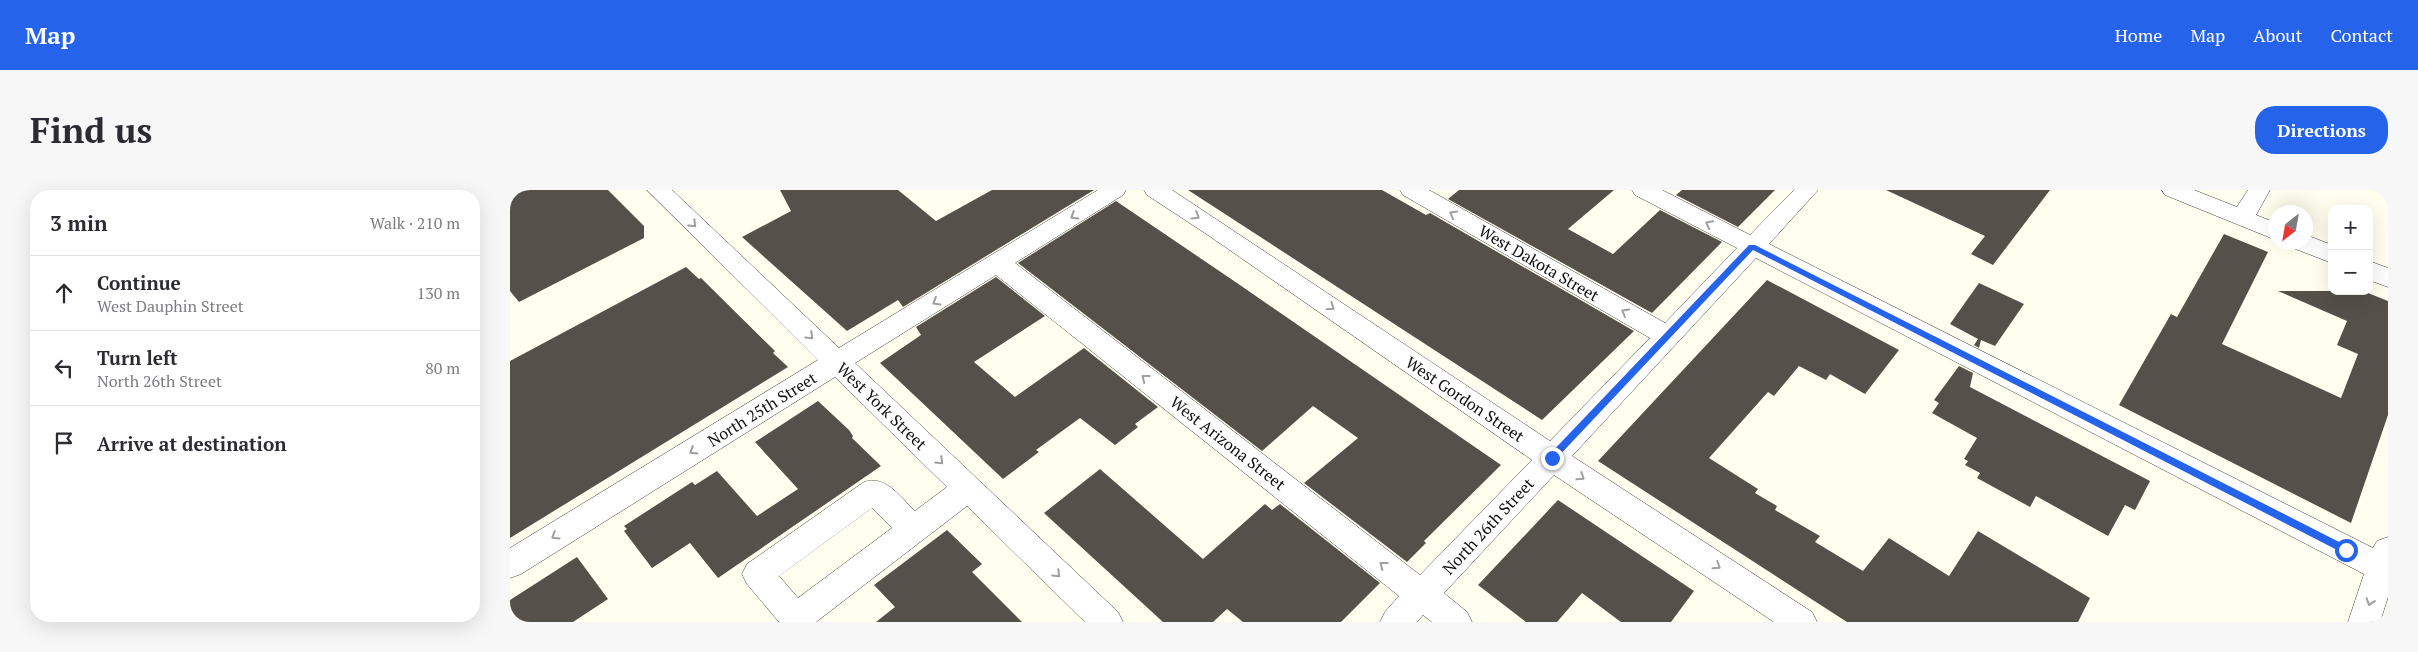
<!DOCTYPE html>
<meta charset="utf-8">
<style>
:root{--surface:#fff;--page:#f7f7f7;--text:#2b2b33;--muted:#7c7c81;--line:#e1e1e2;--accent:#2563eb}
body{margin:0;font-family:"PT Serif",serif;background:var(--page);color:var(--text)}
.controls{position:absolute;right:15px;top:15px;display:grid;overflow:hidden;border-radius:10px;box-shadow:0 5px 20px #0002}
.controls button{width:45px;height:45px;display:grid;place-items:center;padding:0;border:0;border-bottom:1px solid var(--line);background:var(--surface);color:var(--text);font:25px sans-serif}
.compass{position:absolute;left:1758px;top:15px;width:45px;height:45px;border-radius:50%;background:var(--surface);box-shadow:0 5px 20px #0002;rotate:211deg}
.stop{position:absolute;width:15px;height:15px;margin:-11px;border:4px solid #2563eb;border-radius:50%;background:#fff}
.stop.end{background:#2563eb;border-color:#fff;box-shadow:0 1px 5px #0008}
.list{margin:0;padding:0;list-style:none}
h2{display:flex;justify-content:space-between;align-items:center;height:65px;margin:0;padding:0 20px;font-size:21px}
h2 small{font-size:16px;font-weight:400;color:var(--muted)}
.list li{display:grid;grid-template-columns:32px 1fr auto;gap:15px;align-items:center;box-sizing:border-box;height:75px;padding:0 20px;border-top:1px solid var(--line)}
.list b{display:block;font-size:19px;white-space:nowrap}
.list p{margin:0;font-size:16px;white-space:nowrap;color:var(--muted)}
.list em{font-size:16px;font-style:normal;color:var(--muted)}
.icon{flex:none;width:28px;height:28px;fill:none;stroke:currentColor;stroke-width:2;stroke-linecap:round;stroke-linejoin:round}
.map{position:relative;flex:none;width:1878px;height:432px;overflow:hidden;border-radius:20px}
header{display:flex;align-items:center;gap:30px;box-sizing:border-box;height:70px;padding:0 25px;background:var(--accent);color:#fff}
header strong{font-size:24px}
nav{display:flex;gap:28px;margin-inline-start:auto;font-size:18px}
.intro{display:flex;align-items:center;justify-content:space-between;box-sizing:border-box;height:120px;padding:0 30px}
h1{margin:0;font-size:35px}
.button{padding:12px 22px;border-radius:20px;background:var(--accent);color:#fff;font-size:18px;font-weight:700}
main{display:flex;gap:30px;padding:0 30px}
aside{flex:1;background:var(--surface);border-radius:20px;box-shadow:0 5px 20px #0002}
.map>svg:first-child{display:block}
.building{fill:#56504a}
.lines{fill:none;stroke-linecap:round;stroke-linejoin:round}
.minor-casing{stroke:#414141;stroke-width:1}
.minor{fill:#fff;fill-rule:evenodd}
.oneway{stroke:#9f9f9f}
.route{fill:#2563eb}
.labels{text-anchor:middle;dominant-baseline:central;stroke-width:5;stroke-linejoin:round;paint-order:stroke}
.street-label{font-size:16px;fill:#0e0e0e;stroke:#fff}
</style>
<header>
<strong>Map</strong>
<nav><a>Home</a><a>Map</a><a>About</a><a>Contact</a></nav>
</header>
<div class="intro"><h1>Find us</h1><a class="button">Directions</a></div>
<main>
<aside>
<h2>3 min<small>Walk · 210 m</small></h2>
<ul class="list">
<li><svg class="icon" aria-label="ahead" viewBox="0 0 24 24"><path d="M12 20V5M6 11l6-6 6 6"/></svg><div><b>Continue</b><p>West Dauphin Street</p></div><em>130 m</em></li>
<li><svg class="icon" aria-label="left" viewBox="0 0 24 24"><path d="M17 20v-9H6M10 6l-5 5 5 5"/></svg><div><b>Turn left</b><p>North 26th Street</p></div><em>80 m</em></li>
<li><svg class="icon" aria-label="arrive" viewBox="0 0 24 24"><path d="M6 21V4h12l-3 4 3 4H6"/></svg><div><b>Arrive at destination</b></div></li>
</ul>
</aside>
<div class="map">
<svg width="1878" height="432" viewBox="0 0 1878 432">
<rect width="100%" height="100%" fill="#fffeef"/>
<g class="building">
<path d="M0 0H98L134 36V48L9 112 0 101Z"/>
<path d="M270 0H388L426 31 482 0H584L393 117 388 110 337 141 232 47 281 21Z"/>
<path d="M678 0H872L916 25 920 23 1124 141 1032 230Z"/>
<path d="M949 0H1104L1058 39 1103 64 1150 20 1212 52 1142 123 938 9Z"/>
<path d="M1172 0H1265L1228 37 1166 5Z"/>
<path d="M1376 0H1540L1483 75 1461 64 1475 46Z"/>
<path d="M606 11 727 93 991 275 914 351 916 353 897 372 794 293 848 248 803 216 752 261 508 73Z"/>
<path d="M1714 44 1758 62 1712 154 1831 208 1848 164 1827 155 1837 131 1768 101H1853L1878 111V225L1841 333 1609 215 1661 124 1667 127Z"/>
<path d="M176 77 189 89 191 88 265 161 263 163 278 177 0 348V171Z"/>
<path d="M486 87 535 126 464 172 505 207 574 158 648 217 625 234 628 237 605 255 570 228 526 260 529 262 493 289 370 173 411 145 406 137Z"/>
<path d="M1257 90 1389 160 1355 204 1320 184 1316 190 1289 176 1264 206 1258 202 1199 268 1248 299 1245 303 1267 316 1265 320 1310 346 1305 352 1353 381 1379 348 1439 386 1468 341 1580 408 1568 432H1337L1088 271Z"/>
<path d="M1469 93 1514 114 1485 156 1471 150 1469 158 1464 155 1468 149 1440 134Z"/>
<path d="M1449 176 1463 183 1460 197 1640 291 1625 320 1615 315 1598 346 1526 306 1520 317 1467 288 1470 283 1455 275 1458 271 1454 269 1467 248 1422 223 1429 213 1424 210Z"/>
<path d="M308 211 339 240 343 246 342 248 371 276 208 388 180 353 142 378 114 341 117 339 114 336 182 292 185 295 207 281 247 326 288 299 245 252Z"/>
<path d="M590 279 693 369 755 314 762 320 770 314 870 393 831 432H733L717 419 703 432H653L534 323Z"/>
<path d="M1048 310 1184 401 1161 432H1111L1072 403 1047 432H1016L968 395Z"/>
<path d="M437 340 472 374 462 382 512 432H366L385 417 364 395Z"/>
<path d="M67 367 98 409 63 432H0V410Z"/>
</g>
<g class="lines">
<defs>
<g id="minor">
<path d="M137 0H162L329 158 588 0H616L613 5 505 73 910 385 1022 270 698 45 637 5 634 0H662L1040 251 1140 148 893 5 890 0H919L1155 133 1227 58 1125 5 1122 0H1152L1240 45 1284 0H1308L1259 54 1863 358 1867 351 1878 347V407L1870 432H1838L1854 384 1246 68 1062 266 1302 422 1307 432H1264L1044 285 934 403 957 422 962 432H922L913 425 907 432H870L875 422 889 406 486 85 345 173 608 422 613 432H575L457 316 306 432H269L237 394 232 384 237 374 354 292C376 285 389 306 405 321L437 297 325 187 11 384 0 388V358L308 170ZM362 318 382 338 288 408 269 386Z"/>
<path d="M1652 0H1684L1727 17 1738 0H1760L1746 25 1766 33V50L1655 5Z"/>
<path d="M1796 45 1822 55V73L1783 58 1779 52H1796Z"/>
<path d="M1859 71 1878 78V97L1859 90Z"/>
</g>
</defs>
<use href="#minor" class="minor-casing"/>
<use href="#minor" class="minor"/>
</g>
<defs><path id="oneway-chevron" d="M-2-3.5L2.5 0L-2 3.5" fill="none" stroke-width="1.6" stroke-linecap="round" stroke-linejoin="round" transform="scale(1.25)"/></defs>
<g class="oneway">
<use href="#oneway-chevron" transform="translate(943 24) rotate(-150)"/>
<use href="#oneway-chevron" transform="translate(564 26) rotate(148)"/>
<use href="#oneway-chevron" transform="translate(686 26) rotate(32)"/>
<use href="#oneway-chevron" transform="translate(183 34) rotate(44)"/>
<use href="#oneway-chevron" transform="translate(1199 34) rotate(-153)"/>
<use href="#oneway-chevron" transform="translate(426 112) rotate(149)"/>
<use href="#oneway-chevron" transform="translate(821 117) rotate(34)"/>
<use href="#oneway-chevron" transform="translate(1115 122) rotate(-150)"/>
<use href="#oneway-chevron" transform="translate(300 146) rotate(44)"/>
<use href="#oneway-chevron" transform="translate(635 188) rotate(-142)"/>
<use href="#oneway-chevron" transform="translate(183 261) rotate(148)"/>
<use href="#oneway-chevron" transform="translate(430 271) rotate(44)"/>
<use href="#oneway-chevron" transform="translate(1071 287) rotate(33)"/>
<use href="#oneway-chevron" transform="translate(45 346) rotate(148)"/>
<use href="#oneway-chevron" transform="translate(873 375) rotate(-142)"/>
<use href="#oneway-chevron" transform="translate(1207 376) rotate(33)"/>
<use href="#oneway-chevron" transform="translate(547 384) rotate(44)"/>
<use href="#oneway-chevron" transform="translate(1860 412) rotate(109)"/>
</g>
<path class="route" d="M1239 55H1245L1839 357V363H1833L1243 60 1045 270H1039V265Z"/>
<g class="labels">
<g class="street-label">
<text transform="translate(1029 73) rotate(30)">West Dakota Street</text>
<text transform="translate(955 209) rotate(34)">West Gordon Street</text>
<text transform="translate(372 216) rotate(44)">West York Street</text>
<text transform="translate(252 219) rotate(-32)">North 25th Street</text>
<text transform="translate(718 253) rotate(38)">West Arizona Street</text>
<text transform="translate(978 336) rotate(-47)">North 26th Street</text>
</g>
</g>
</svg>
<div class="controls">
<button>+</button>
<button>−</button>
</div>
<svg class="compass" viewBox="-18 -18 36 36"><path d="M0-13l5 13h-10z" fill="#e53935"/><path d="M0 13l5-13h-10z" fill="#7c7c81"/></svg>
<div class="stop" style="left:1836px;top:360px"></div>
<div class="stop end" style="left:1042px;top:268px"></div>
</div>
</main>
